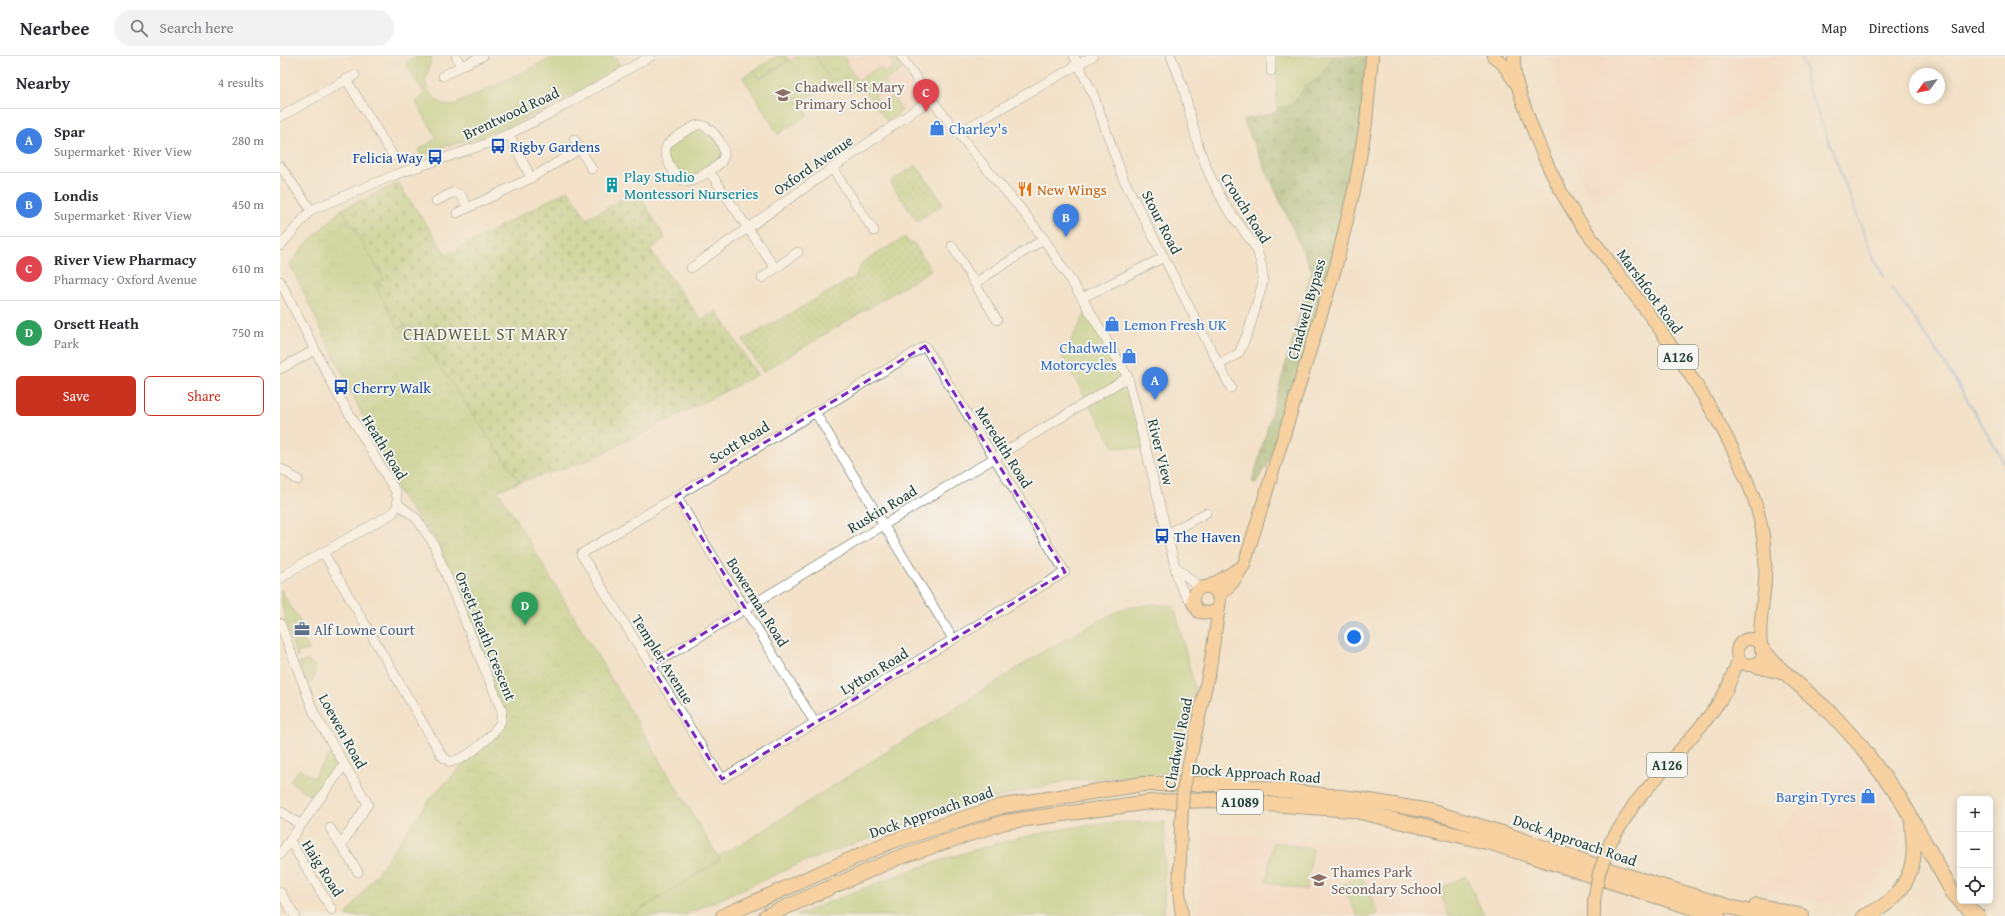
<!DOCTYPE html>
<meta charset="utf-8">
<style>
:root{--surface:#fff;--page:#f2f2f3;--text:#2b2b33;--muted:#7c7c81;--line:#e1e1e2;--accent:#c8321e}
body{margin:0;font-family:"Gentium Book Plus",serif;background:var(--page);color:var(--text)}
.controls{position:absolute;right:12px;bottom:12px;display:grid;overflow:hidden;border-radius:6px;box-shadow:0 2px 10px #0003}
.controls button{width:36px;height:36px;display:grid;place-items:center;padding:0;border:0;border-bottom:1px solid var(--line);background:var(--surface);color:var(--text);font:20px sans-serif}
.compass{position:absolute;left:1629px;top:12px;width:36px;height:36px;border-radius:50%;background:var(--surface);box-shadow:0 2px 10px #0003;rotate:237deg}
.you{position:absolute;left:1074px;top:581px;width:14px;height:14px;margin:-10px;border:3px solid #fff;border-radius:50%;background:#1a73e8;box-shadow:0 0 0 6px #1a73e833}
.badge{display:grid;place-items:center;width:26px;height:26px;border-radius:50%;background:var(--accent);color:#fff;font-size:13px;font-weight:700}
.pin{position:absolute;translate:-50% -33px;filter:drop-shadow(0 1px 2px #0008)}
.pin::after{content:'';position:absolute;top:21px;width:14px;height:12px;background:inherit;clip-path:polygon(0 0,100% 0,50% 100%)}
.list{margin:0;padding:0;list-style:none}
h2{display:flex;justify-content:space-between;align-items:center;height:52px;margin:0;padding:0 16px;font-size:17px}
h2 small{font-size:13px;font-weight:400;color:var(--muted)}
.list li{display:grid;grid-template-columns:26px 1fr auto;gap:12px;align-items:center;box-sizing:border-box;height:64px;padding:0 16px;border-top:1px solid var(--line)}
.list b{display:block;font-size:15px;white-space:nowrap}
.list p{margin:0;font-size:13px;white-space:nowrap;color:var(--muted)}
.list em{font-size:13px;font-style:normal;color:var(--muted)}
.actions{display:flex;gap:8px;padding:12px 16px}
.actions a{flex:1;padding:9px 0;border:1px solid var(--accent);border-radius:6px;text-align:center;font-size:14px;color:var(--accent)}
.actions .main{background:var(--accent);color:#fff}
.icon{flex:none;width:22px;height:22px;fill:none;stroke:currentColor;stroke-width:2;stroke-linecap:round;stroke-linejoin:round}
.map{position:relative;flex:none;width:1725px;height:860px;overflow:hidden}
header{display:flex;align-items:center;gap:24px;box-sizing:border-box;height:56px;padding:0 20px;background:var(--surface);border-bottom:1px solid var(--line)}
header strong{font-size:19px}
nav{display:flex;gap:22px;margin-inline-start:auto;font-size:14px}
.search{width:280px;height:36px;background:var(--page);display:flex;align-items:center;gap:10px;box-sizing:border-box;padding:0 14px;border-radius:22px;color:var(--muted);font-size:15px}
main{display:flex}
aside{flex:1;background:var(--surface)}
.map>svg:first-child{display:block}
.built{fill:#f5d3c1}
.grass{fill:#aaca72;stroke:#648453}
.forest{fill:url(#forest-firs);stroke:#53764c}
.cemetery{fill:url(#cemetery-stones);stroke:#648453}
.park{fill:url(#park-crowns);stroke:#648453}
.garden{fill:url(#garden-dots);stroke:#648453}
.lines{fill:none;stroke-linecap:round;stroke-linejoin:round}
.stream{stroke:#65a2d6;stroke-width:2}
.minor-casing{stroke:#3f564a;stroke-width:10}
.major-casing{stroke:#3f564a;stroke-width:14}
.highway-casing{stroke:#3f564a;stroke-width:16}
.minor{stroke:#fff;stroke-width:9}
.major{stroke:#fdbc6f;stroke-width:12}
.highway{stroke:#fdbc6f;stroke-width:14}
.major-bridge-casing{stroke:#3f564a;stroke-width:14;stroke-linecap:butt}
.major-bridge{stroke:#fdbc6f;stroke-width:12}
.marked{fill:none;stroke:#7b2cbf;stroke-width:3;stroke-dasharray:8 5;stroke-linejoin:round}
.labels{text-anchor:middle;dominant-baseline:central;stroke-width:3.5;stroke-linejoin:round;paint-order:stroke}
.shield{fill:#f6f6f2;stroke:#60746d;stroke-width:1}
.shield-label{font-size:14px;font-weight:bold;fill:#1f3d34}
.education-label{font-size:15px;fill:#785e54;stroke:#f6f6f2;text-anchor:start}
.street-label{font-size:15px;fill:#1f3d34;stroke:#f6f6f2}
.shop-label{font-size:15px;fill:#366cbe;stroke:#f6f6f2;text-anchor:start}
.transit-label{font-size:15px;fill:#164399;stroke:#f6f6f2;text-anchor:start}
.culture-label{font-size:15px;fill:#0d838f;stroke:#f6f6f2;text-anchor:start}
.food-label{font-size:15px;fill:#c56008;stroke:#f6f6f2;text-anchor:start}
.service-label{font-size:15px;fill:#4e5e75;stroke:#f6f6f2;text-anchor:start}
.quarter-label{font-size:17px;letter-spacing:1px;fill:#606244;stroke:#f6f6f2}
</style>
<header>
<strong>Nearbee</strong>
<div class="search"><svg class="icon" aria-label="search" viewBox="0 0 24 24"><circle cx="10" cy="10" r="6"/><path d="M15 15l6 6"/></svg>Search here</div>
<nav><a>Map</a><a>Directions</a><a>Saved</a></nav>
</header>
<main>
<aside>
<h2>Nearby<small>4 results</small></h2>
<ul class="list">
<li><span class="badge" style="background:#3f7fe0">A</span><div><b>Spar</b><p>Supermarket · River View</p></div><em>280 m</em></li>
<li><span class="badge" style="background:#3f7fe0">B</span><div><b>Londis</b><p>Supermarket · River View</p></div><em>450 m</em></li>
<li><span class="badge" style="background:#e0444e">C</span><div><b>River View Pharmacy</b><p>Pharmacy · Oxford Avenue</p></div><em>610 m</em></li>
<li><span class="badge" style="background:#2e9e5b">D</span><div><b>Orsett Heath</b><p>Park</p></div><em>750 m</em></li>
</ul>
<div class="actions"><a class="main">Save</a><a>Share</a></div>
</aside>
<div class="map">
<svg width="1725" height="860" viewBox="0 0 1725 860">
<defs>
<pattern id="forest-firs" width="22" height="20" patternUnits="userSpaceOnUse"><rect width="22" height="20" fill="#87ae64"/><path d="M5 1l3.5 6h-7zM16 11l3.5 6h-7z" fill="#6e8f53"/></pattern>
<pattern id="cemetery-stones" width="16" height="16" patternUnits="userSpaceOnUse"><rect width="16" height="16" fill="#aaca72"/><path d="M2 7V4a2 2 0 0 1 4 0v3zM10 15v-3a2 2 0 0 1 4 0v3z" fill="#8aa55e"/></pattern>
<pattern id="park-crowns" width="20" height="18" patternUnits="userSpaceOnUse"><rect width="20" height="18" fill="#aaca72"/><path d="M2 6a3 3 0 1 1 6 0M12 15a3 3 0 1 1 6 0" fill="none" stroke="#8aa55e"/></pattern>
<pattern id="garden-dots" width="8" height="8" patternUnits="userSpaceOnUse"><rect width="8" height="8" fill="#aaca72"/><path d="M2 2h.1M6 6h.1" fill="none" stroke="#8aa55e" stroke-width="1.8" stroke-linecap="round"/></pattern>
</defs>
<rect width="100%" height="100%" fill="#f6f6f2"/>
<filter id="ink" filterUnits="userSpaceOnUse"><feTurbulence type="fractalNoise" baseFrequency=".025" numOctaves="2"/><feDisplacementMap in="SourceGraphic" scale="8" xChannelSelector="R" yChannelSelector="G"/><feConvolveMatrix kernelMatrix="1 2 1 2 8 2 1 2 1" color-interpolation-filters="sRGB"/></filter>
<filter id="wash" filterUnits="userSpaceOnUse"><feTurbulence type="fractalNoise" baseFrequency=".012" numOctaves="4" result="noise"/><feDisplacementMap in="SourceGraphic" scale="16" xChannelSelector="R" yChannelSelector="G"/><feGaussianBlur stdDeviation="0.9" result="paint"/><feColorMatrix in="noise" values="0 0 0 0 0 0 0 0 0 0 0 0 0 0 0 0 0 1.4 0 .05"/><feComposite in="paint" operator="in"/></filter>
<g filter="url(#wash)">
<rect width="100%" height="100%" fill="#f3e1c8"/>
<g class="built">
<path d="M497 0H613L642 40 607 65 583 31 571 37 561 24 557 25 520 46 528 59 498 78 463 21Z"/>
<path d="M1270 0H1507L1513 20 1478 48 1412 85 1314 148 1279 81 1287 57Z"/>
<path d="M1572 693 1600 732 1613 761 1621 785 1609 810 1588 838 1565 849 1541 847 1468 833 1504 816 1494 779Z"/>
<path d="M924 775 1148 797 1168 860H918Z"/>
</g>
<g class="grass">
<path d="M138 0H152L145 26C151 39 156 48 172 50L276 0H334L340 10 331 18 266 53 204 80 169 89 141 100 138 94 157 82 136 46 145 38 125 7Z"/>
<path d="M518 0H536L552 27 520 46 528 59 498 78 463 21 473 15 479 23Z"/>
<path d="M610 0H613L622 13 604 25 608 31 594 40 600 48 612 40 622 55 607 65 577 25 600 11 604 17 614 11 609 4 612 3Z"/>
<path d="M996 0H1054L1038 24 1026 29 1012 49 997 52Z"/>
<path d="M423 68 443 91 440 107 404 125 386 103 387 88Z"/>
<path d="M808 253 848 321 867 393 834 391 782 301Z"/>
<path d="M1 533 4 540 20 565 13 570 30 594 18 596 17 602C11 583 0 552 1 533Z"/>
<path d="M874 548 894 550 915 633 891 717 785 725 676 752 526 805 402 860H350L440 804 438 800 470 783 769 592 834 557 846 552Z"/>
<path d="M28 605 34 610C37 618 34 625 27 629L19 607Z"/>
<path d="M50 698 55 703 56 709 32 741 10 725 20 713 33 722Z"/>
<path d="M885 766 884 860H516C610 820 720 778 821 768 842 765 864 767 885 766Z"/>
<path d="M993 786 1033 793 1026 834 986 826Z"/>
<path d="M1082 820 1098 857 1092 860H1077L1063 828Z"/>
<path d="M1186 820 1204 860H1168L1159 833Z"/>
</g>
<path class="forest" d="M1054 0H1087C1083 43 1079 87 1070 129 1050 226 1018 320 986 413L984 412 976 428 972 426 1032 215 963 64 996 56 997 52 1012 49 1026 29 1038 24Z"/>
<path class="cemetery" d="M118 127 167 199 288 134 307 163 357 135 385 182 370 193 421 264 437 255 477 319 307 405 240 426 131 269 118 272 94 227 104 223 62 153Z"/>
<g class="park">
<path d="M497 0H506L509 4 479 23 473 15Z"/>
<path d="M536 0H564L567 4 565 6 582 31 571 37 561 24 552 27Z"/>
<path d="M62 153 104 223 94 227 118 272 131 269 240 426 218 434 440 804 350 860H66L153 739 211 681 225 664 157 485 122 442 10 208 26 188Z"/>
</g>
<g class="garden">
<path d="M636 109 661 144 662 149 637 165 610 126Z"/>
<path d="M625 181 629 187H634L651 214 483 316 463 284 575 221 583 206Z"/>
</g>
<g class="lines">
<g class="stream">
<path d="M1521 0 1526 15 1525 24 1595 206 1604 220"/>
<path d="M1611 231C1654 287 1690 347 1725 408"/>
</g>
</g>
</g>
<g filter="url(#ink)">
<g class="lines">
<defs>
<g id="minor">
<path d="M176 0 181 10 203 0"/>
<path d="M621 0 651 43 710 117 741 153 764 183 802 242 848 321 895 510C897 526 902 537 913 547"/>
<path d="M794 0 813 38 843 122 951 332"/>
<path d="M891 0 903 31 918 89 929 118 945 149 977 193 982 212 983 226 969 274 959 297 939 309"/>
<path d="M991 15V0"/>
<path d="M163 20 181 10"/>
<path d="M66 23 113 100"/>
<path d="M0 61 75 19"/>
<path d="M678 77 813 0"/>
<path d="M229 78 251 122"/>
<path d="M294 83 312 113"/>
<path d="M0 110 31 154"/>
<path d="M552 112 594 175"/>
<path d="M429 115C435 111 442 108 444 100 447 90 427 63 415 70 409 73 390 84 387 89 381 98 395 122 404 125 412 128 422 119 429 115L495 212"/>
<path d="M156 145 174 136 181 139 188 152"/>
<path d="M177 157 251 122 300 93"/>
<path d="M0 190 31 154 117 118 206 88 229 78 269 58 371 0"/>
<path d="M672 190 717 264"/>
<path d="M411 212 651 43"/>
<path d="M482 222 518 196"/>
<path d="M0 225 58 339 116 436 118 448 113 457 15 512 0 523"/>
<path d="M695 227 764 183"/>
<path d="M802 242 884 201"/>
<path d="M645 290 785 516 442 723 301 498Z"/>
<path d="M0 313 35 294"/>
<path d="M535 356 673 583"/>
<path d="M0 412 18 424"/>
<path d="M396 440 535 667"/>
<path d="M887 478 926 457"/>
<path d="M43 496 162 700 170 706C186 704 212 681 220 667 222 664 221 659 222 655L153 487 136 462 118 448"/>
<path d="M895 510 920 532"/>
<path d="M0 567 35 659 88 748 61 789"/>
<path d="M371 610 848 321"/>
<path d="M0 755 21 769"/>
<path d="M50 772 78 816"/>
<path d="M10 785 52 854"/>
<path d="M0 798 64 709"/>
<path d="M0 836 15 860"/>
</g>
<g id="major">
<path d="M1213 0 1222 7 1235 26"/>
<path d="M1234 0C1233 20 1240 39 1247 57 1259 92 1275 128 1295 159 1323 200 1355 237 1383 278 1415 325 1447 375 1468 427 1481 458 1487 491 1485 524 1484 546 1478 567 1481 590"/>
<path d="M928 531 960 512"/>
<path d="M939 540 953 526 964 509 1056 210 1075 130 1086 67 1092 0"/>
<circle cx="1470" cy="596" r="13"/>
<path d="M910 703 930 611 940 544 935 534C924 526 912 534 913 547L919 556 932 557 939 551"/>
<path d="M901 771 899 835 902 860"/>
<path d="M1330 787 1355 747 1426 664 1440 645 1447 633 1459 602"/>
<path d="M1314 845V860"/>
</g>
<g id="highway">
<path d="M1482 593 1496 609 1552 658 1580 689 1620 742 1673 837 1682 847 1698 860"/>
<path d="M1474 609 1501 616"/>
<path d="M1477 849 1522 860"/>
<path d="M443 860 610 786 722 750 863 728H944L1078 743 1149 755 1222 777 1338 817 1450 851 1488 860"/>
<path d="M486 860 617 802 725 766 870 746 931 744 1072 754 1211 787 1438 860"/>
<path d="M1584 860C1609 851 1628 831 1633 804 1635 791 1632 777 1632 764"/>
</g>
</defs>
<use href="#minor" class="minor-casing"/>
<use href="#major" class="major-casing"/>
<use href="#highway" class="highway-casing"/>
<use href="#minor" class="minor"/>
<use href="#major" class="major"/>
<use href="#highway" class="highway"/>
<defs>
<g id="major-bridge">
<path d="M901 771 903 736 910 703"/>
<path d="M1314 845 1319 817 1330 787"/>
</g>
</defs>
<use href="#major-bridge" class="major-bridge-casing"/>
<use href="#major-bridge" class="major-bridge"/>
</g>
</g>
<path d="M0 0H1725V860H0ZM645 290 785 516 442 723 371 610 465 552 396 440Z" fill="#f3e1c8" fill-opacity=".55" fill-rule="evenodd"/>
<path class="marked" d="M645 290 785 516 442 723 371 610 465 552 396 440Z"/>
<defs>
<symbol id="school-bare" viewBox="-9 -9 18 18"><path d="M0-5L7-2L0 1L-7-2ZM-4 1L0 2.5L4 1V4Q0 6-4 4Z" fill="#8d6e63" stroke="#f6f6f2" stroke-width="2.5" paint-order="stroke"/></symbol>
<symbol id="shop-bare" viewBox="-9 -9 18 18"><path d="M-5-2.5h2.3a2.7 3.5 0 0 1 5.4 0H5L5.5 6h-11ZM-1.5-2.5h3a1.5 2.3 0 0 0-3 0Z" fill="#3f7fe0" stroke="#f6f6f2" stroke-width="2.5" paint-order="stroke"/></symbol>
<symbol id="bus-bare" viewBox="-9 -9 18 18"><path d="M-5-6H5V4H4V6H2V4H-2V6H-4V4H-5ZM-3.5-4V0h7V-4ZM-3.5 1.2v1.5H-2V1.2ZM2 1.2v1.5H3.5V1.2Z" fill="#1a4fb4" stroke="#f6f6f2" stroke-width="2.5" paint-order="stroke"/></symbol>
<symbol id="building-bare" viewBox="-9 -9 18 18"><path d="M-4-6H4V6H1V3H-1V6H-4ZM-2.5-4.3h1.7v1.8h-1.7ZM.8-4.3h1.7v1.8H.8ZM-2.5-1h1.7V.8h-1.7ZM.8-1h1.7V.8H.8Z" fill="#0f9aa8" stroke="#f6f6f2" stroke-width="2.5" paint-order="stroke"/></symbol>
<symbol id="restaurant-bare" viewBox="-9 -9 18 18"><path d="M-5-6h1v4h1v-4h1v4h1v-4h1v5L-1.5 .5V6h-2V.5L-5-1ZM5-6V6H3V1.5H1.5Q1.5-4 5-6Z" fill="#e8710a" stroke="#f6f6f2" stroke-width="2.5" paint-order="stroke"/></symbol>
<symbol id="office-bare" viewBox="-9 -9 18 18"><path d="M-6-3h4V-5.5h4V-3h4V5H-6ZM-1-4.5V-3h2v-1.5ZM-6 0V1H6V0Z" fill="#5c6f8a" stroke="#f6f6f2" stroke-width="2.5" paint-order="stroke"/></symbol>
</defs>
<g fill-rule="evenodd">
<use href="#school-bare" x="492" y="28" width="22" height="22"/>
<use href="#shop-bare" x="646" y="61" width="22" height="22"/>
<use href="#bus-bare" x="207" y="79" width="22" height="22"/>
<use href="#bus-bare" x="144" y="90" width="22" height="22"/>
<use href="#building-bare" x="321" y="118" width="22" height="22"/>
<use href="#restaurant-bare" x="734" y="122" width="22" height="22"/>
<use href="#shop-bare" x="821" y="257" width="22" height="22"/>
<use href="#shop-bare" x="838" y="289" width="22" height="22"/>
<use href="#bus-bare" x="50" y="320" width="22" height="22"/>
<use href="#bus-bare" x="871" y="469" width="22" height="22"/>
<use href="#office-bare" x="11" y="562" width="22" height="22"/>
<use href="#shop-bare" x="1577" y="729" width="22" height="22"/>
<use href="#school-bare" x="1028" y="813" width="22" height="22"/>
</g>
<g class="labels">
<g class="shield">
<rect x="1378" y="289" width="40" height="24" rx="3"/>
<rect x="1367" y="697" width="40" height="24" rx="3"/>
<rect x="937" y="734" width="46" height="24" rx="3"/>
</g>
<g class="shield-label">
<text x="1398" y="301">A126</text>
<text x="1387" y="709">A126</text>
<text x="960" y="746">A1089</text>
</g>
<g class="education-label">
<text x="515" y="30">Chadwell St Mary<tspan x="515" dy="17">Primary School</tspan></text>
<text x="1051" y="815">Thames Park<tspan x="1051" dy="17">Secondary School</tspan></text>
</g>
<g class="street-label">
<text transform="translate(231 57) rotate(-25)">Brentwood Road</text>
<text transform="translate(533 109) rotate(-35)">Oxford Avenue</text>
<text transform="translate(966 152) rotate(58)">Crouch Road</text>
<text transform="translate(882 166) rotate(63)">Stour Road</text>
<text transform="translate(1370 235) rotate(54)">Marshfoot Road</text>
<text transform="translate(1026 253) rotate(-74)">Chadwell Bypass</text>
<text transform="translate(459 386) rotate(-31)">Scott Road</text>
<text transform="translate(105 391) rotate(59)">Heath Road</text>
<text transform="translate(724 391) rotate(58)">Meredith Road</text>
<text transform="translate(881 396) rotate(76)">River View</text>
<text transform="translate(602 453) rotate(-31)">Ruskin Road</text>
<text transform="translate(478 546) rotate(58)">Bowerman Road</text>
<text transform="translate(206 580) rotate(68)">Orsett Heath Crescent</text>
<text transform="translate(383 603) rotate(58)">Templer Avenue</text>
<text transform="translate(594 615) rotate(-31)">Lytton Road</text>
<text transform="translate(63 675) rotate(61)">Loewen Road</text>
<text transform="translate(898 687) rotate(-79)">Chadwell Road</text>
<text transform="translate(976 717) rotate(4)">Dock Approach Road</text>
<text transform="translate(651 756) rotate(-19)">Dock Approach Road</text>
<text transform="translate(1295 784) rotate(19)">Dock Approach Road</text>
<text transform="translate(43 812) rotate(58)">Haig Road</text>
</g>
<g class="shop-label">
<text x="669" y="72">Charley's</text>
<text x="844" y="268">Lemon Fresh UK</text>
<text x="837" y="291" text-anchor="end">Chadwell<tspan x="837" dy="17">Motorcycles</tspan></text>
<text x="1576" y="740" text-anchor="end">Bargin Tyres</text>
</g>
<g class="transit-label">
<text x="230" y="90">Rigby Gardens</text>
<text x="143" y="101" text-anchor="end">Felicia Way</text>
<text x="73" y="331">Cherry Walk</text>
<text x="894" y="480">The Haven</text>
</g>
<g class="culture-label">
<text x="344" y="120">Play Studio<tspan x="344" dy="17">Montessori Nurseries</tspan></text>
</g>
<g class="food-label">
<text x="757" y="133">New Wings</text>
</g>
<g class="service-label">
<text x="34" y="573">Alf Lowne Court</text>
</g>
<g class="quarter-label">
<text x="206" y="277">CHADWELL ST MARY</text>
</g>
</g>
</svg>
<div class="controls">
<button>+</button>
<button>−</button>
<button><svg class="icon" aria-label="locate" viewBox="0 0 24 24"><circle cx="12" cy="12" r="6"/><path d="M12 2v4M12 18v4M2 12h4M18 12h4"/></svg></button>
</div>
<svg class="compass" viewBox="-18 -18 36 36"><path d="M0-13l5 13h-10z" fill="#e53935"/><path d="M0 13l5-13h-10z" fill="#7c7c81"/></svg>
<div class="you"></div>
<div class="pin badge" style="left:875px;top:344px;background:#3f7fe0">A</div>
<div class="pin badge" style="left:786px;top:181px;background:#3f7fe0">B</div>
<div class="pin badge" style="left:646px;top:56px;background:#e0444e">C</div>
<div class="pin badge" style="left:245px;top:569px;background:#2e9e5b">D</div>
</div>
</main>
